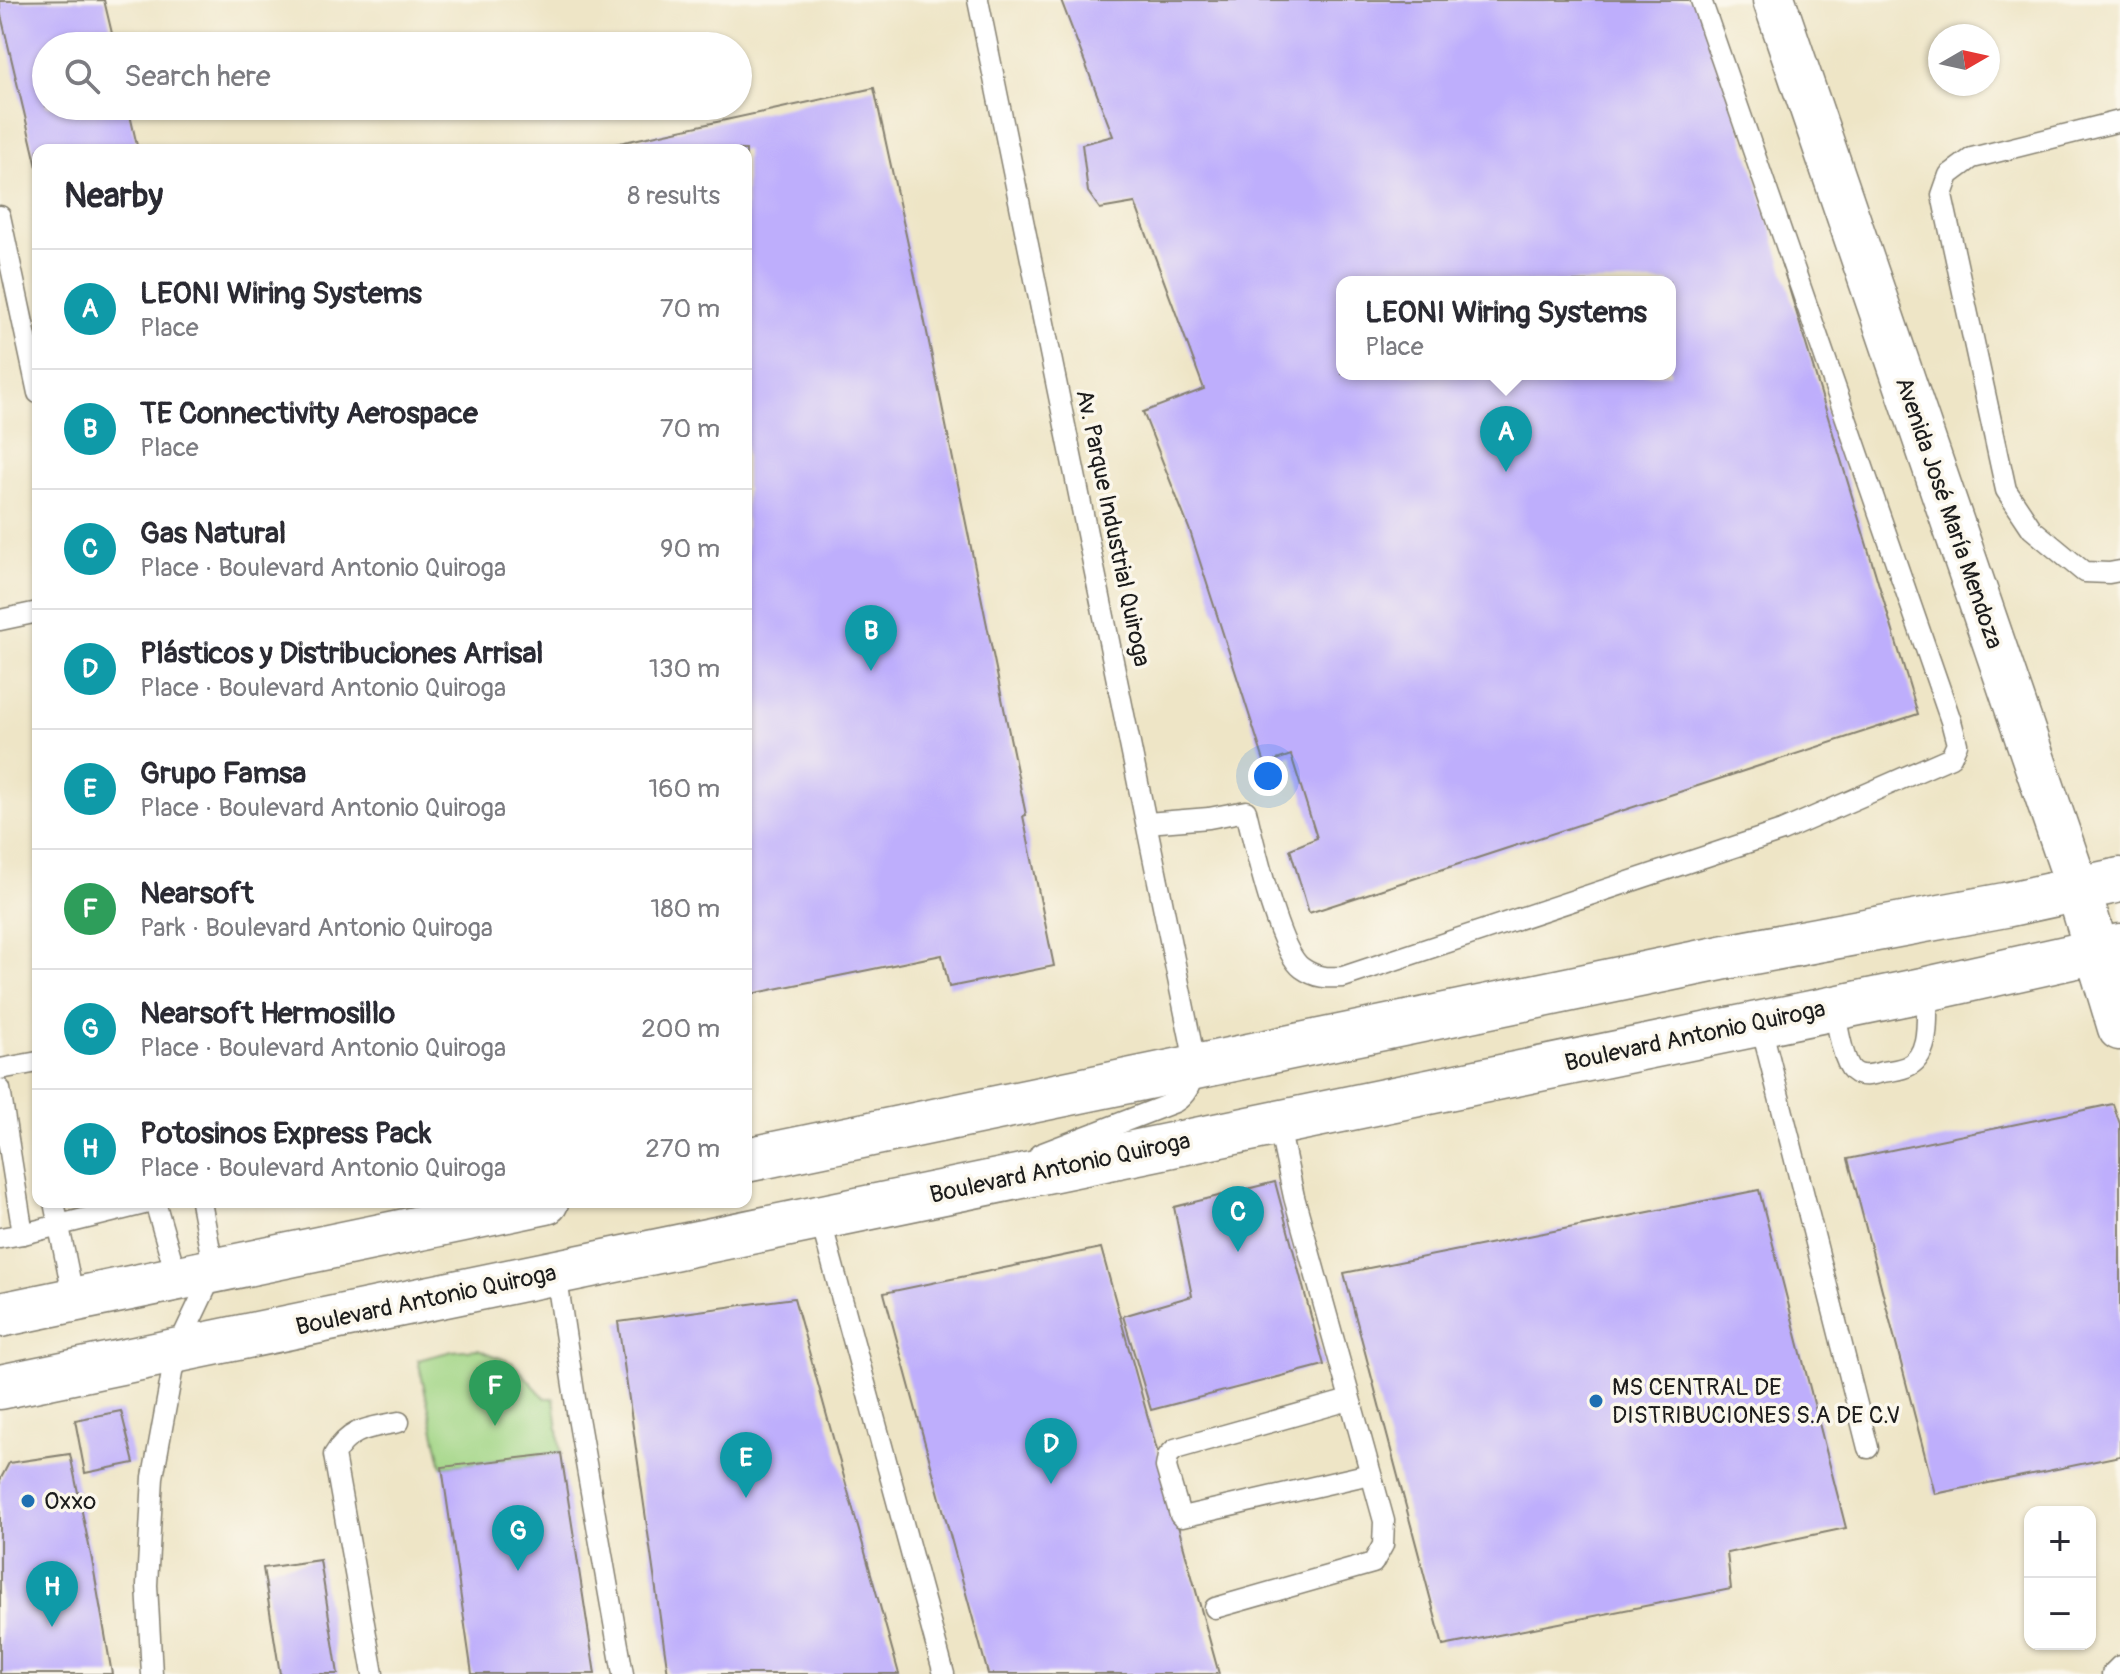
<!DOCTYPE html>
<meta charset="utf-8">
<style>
:root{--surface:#fff;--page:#f2f2f3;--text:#2b2b33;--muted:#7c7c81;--line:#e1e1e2;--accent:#b45309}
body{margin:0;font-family:Pangolin,sans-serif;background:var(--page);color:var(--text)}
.controls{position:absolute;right:24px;bottom:24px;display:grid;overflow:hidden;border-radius:16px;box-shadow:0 2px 6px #0004}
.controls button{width:72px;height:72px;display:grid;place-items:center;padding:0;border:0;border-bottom:2px solid var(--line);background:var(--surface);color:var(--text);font:40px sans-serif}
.compass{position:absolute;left:1928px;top:24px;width:72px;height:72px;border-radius:50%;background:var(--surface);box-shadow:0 2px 6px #0004;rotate:81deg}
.you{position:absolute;left:1268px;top:776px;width:28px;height:28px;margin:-20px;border:6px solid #fff;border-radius:50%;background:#1a73e8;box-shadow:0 0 0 12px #1a73e833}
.badge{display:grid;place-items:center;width:52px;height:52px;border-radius:50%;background:var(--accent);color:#fff;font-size:26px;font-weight:700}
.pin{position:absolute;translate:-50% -66px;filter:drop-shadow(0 2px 4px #0008)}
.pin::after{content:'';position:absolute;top:42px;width:28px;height:24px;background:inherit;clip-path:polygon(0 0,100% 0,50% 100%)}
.popup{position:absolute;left:1336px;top:276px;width:340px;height:104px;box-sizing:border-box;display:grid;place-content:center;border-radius:16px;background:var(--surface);filter:drop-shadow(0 2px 6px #0005);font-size:26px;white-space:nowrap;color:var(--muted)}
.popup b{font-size:30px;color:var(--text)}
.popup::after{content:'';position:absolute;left:50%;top:100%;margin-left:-16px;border:16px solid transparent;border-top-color:var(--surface)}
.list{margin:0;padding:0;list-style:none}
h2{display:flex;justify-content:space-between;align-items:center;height:104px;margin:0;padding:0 32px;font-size:34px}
h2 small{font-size:26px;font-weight:400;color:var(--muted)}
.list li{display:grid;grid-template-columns:52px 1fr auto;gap:24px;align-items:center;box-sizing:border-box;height:120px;padding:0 32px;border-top:2px solid var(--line)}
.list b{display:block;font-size:30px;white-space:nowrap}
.list p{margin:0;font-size:26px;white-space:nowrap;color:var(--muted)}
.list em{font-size:26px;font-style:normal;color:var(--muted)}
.icon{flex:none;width:44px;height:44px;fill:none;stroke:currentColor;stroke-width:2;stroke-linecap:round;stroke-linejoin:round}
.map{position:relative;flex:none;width:2120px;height:1674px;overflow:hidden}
.search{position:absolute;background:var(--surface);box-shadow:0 2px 6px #0004;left:32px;top:32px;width:720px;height:88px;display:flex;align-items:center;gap:20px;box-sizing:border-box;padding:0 28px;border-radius:44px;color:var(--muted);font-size:30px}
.panel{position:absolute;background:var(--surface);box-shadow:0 2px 6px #0004;left:32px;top:144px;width:720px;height:1064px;border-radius:16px}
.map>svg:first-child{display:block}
.green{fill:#a1d585;stroke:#5e7850;stroke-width:2}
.building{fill:#beaefc;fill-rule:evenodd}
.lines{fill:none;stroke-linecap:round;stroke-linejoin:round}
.service-casing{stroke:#858071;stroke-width:23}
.minor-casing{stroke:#858071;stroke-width:45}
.tertiary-casing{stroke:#858071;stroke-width:47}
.primary-casing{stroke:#858071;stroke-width:47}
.service{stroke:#fff;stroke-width:20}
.minor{stroke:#fff;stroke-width:42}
.tertiary{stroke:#fff;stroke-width:44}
.primary{stroke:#fff;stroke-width:44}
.poi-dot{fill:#1f6fb2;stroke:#fbf7ec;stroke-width:3}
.labels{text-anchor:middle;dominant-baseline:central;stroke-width:7;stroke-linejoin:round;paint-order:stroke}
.street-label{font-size:24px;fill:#1c1c1c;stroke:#fbf7ec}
.poi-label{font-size:24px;fill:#1c1c1c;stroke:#fbf7ec;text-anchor:start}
</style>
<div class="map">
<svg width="2120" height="1674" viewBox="0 0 2120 1674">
<rect width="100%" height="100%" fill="#fbf7ec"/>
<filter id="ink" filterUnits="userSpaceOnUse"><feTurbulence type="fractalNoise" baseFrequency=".0125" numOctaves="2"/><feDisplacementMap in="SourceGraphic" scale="16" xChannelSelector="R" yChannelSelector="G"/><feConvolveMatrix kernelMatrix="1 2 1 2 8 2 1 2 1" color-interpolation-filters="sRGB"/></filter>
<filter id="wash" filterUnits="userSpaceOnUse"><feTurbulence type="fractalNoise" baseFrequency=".006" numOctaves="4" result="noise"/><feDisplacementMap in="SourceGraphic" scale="32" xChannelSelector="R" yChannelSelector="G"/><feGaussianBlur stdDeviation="1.8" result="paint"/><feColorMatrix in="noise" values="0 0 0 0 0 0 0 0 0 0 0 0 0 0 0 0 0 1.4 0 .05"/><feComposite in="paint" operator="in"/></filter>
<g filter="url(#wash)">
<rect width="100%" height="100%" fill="#eee5c6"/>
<path class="green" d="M478 1349 513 1363 545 1398H554L561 1453 442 1467 418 1360 452 1351Z"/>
<g id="blocks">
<g class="building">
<path d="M104 0 115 46H46V106H128L138 150H38L37 167 0 11V1Z"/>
<path d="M1061 0H1696L1739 123 1918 714 1309 913 1290 849 1317 838 1291 755 1265 764 1190 531 1143 412 1204 389 1135 203 1100 209 1088 192 1082 144 1113 136ZM1342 282H1670V374H1342Z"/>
<path d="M874 88 923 313 967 528 1026 815 1023 816 1054 966 949 987 942 955 746 995V150L592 149Z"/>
<path d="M2113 1104 2120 1124V1456L1935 1494 1848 1159Z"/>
<path d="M1275 1182 1324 1365 1151 1410 1123 1316 1192 1296 1174 1207Z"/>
<path d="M1759 1190 1846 1528 1727 1553 1731 1589 1443 1646 1344 1273Z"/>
<path d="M1101 1248 1219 1674H988L884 1293Z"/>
<path d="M794 1298 899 1674H668L618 1322Z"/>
<path d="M121 1411 134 1463 85 1473 75 1420Z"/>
<path d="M561 1453 595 1674H472L442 1467Z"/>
<path d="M70 1454 92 1560 112 1674H0V1480L9 1463Z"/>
<path d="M320 1560 338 1674H280L263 1568Z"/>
</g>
</g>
</g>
<g filter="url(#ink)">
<use href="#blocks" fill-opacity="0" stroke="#858071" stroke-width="2"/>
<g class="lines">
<defs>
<g id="service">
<path d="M978 0 1196 1067C1191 1082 1188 1094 1175 1102L1040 1154"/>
<path d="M2120 121 1972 158 1949 175 1942 195 2006 490 2032 529 2084 572 2109 573 2120 571"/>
<path d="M0 216 38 393"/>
<path d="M0 620 38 612"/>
<path d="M1147 823 1209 818 1246 811C1254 843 1278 951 1302 968 1316 978 1327 978 1343 977L1782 831 1951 757 1957 744 1951 721 1701 0"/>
<path d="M1834 1007C1837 1022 1842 1061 1853 1071 1861 1078 1872 1075 1882 1072 1890 1071 1899 1070 1906 1067 1933 1056 1926 1013 1927 989"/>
<path d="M1760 1022 1868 1448"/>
<path d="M0 1069 38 1062"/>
<path d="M0 1089 23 1234 0 1238"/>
<path d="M54 1202 74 1300"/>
<path d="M155 1202 177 1278"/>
<path d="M820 1218 944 1674"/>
<path d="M23 1234 152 1202"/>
<path d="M556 1273 577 1412 623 1674"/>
<path d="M1349 1400 1175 1449 1168 1456 1166 1467 1180 1515 1182 1517 1370 1474"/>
<path d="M1215 1608 1373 1563 1383 1545 1384 1521 1294 1197 1278 1122"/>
<path d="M152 1674 147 1585 153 1477 176 1351 214 1271 201 1202"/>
<path d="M373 1674 334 1455C350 1427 371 1428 399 1422"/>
<path d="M2112 1674 2120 1666"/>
</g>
<path id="minor" d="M1774 0 2078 889"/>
<path id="tertiary" d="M2078 889 2120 1028"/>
<g id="primary">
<path d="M746 1160 1726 957 2005 905 2120 880"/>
<path d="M0 1315 546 1202"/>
<path d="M0 1387 1927 989 2120 946"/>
</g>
</defs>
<use href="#service" class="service-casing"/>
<use href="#minor" class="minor-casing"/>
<use href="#tertiary" class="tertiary-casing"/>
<use href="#primary" class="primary-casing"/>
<use href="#service" class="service"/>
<use href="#minor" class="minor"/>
<use href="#tertiary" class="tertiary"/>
<use href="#primary" class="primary"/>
</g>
</g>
<g class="poi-dot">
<circle cx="1596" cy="1401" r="8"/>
<circle cx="28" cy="1501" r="8"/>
</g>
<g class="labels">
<g class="street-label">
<text transform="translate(1949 513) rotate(71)">Avenida José María Mendoza</text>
<text transform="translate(1113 528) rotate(78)">Av. Parque Industrial Quiroga</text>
<text transform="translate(1695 1036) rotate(-12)">Boulevard Antonio Quiroga</text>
<text transform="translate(1060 1168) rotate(-12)">Boulevard Antonio Quiroga</text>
<text transform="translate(426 1300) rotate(-12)">Boulevard Antonio Quiroga</text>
</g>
<g class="poi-label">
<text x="1612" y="1387">MS CENTRAL DE<tspan x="1612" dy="28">DISTRIBUCIONES S.A DE C.V</tspan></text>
<text x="44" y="1501">Oxxo</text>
</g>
</g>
</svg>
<div class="controls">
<button>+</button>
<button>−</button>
</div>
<svg class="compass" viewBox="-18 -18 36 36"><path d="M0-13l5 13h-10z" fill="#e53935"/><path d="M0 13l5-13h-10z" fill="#7c7c81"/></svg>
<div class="you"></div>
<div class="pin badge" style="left:1506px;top:472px;background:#0f9aa8">A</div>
<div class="popup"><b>LEONI Wiring Systems</b>Place</div>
<div class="pin badge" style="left:871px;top:671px;background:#0f9aa8">B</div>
<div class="pin badge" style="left:1238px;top:1252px;background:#0f9aa8">C</div>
<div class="pin badge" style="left:1051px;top:1484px;background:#0f9aa8">D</div>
<div class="pin badge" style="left:746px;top:1498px;background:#0f9aa8">E</div>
<div class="pin badge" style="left:495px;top:1426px;background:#2e9e5b">F</div>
<div class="pin badge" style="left:518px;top:1571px;background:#0f9aa8">G</div>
<div class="pin badge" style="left:52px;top:1627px;background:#0f9aa8">H</div>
<div class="search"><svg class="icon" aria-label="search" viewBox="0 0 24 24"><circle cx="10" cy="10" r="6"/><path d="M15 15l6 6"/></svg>Search here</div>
<section class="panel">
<h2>Nearby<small>8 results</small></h2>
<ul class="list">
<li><span class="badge" style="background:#0f9aa8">A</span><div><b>LEONI Wiring Systems</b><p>Place</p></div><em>70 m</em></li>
<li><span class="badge" style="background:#0f9aa8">B</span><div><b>TE Connectivity Aerospace</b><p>Place</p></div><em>70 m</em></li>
<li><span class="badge" style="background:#0f9aa8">C</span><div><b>Gas Natural</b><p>Place · Boulevard Antonio Quiroga</p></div><em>90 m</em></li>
<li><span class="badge" style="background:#0f9aa8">D</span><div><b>Plásticos y Distribuciones Arrisal</b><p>Place · Boulevard Antonio Quiroga</p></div><em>130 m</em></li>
<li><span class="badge" style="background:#0f9aa8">E</span><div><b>Grupo Famsa</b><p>Place · Boulevard Antonio Quiroga</p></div><em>160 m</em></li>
<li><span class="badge" style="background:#2e9e5b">F</span><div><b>Nearsoft</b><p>Park · Boulevard Antonio Quiroga</p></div><em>180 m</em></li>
<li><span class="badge" style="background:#0f9aa8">G</span><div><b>Nearsoft Hermosillo</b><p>Place · Boulevard Antonio Quiroga</p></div><em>200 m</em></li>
<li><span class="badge" style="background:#0f9aa8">H</span><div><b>Potosinos Express Pack</b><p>Place · Boulevard Antonio Quiroga</p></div><em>270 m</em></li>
</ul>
</section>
</div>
